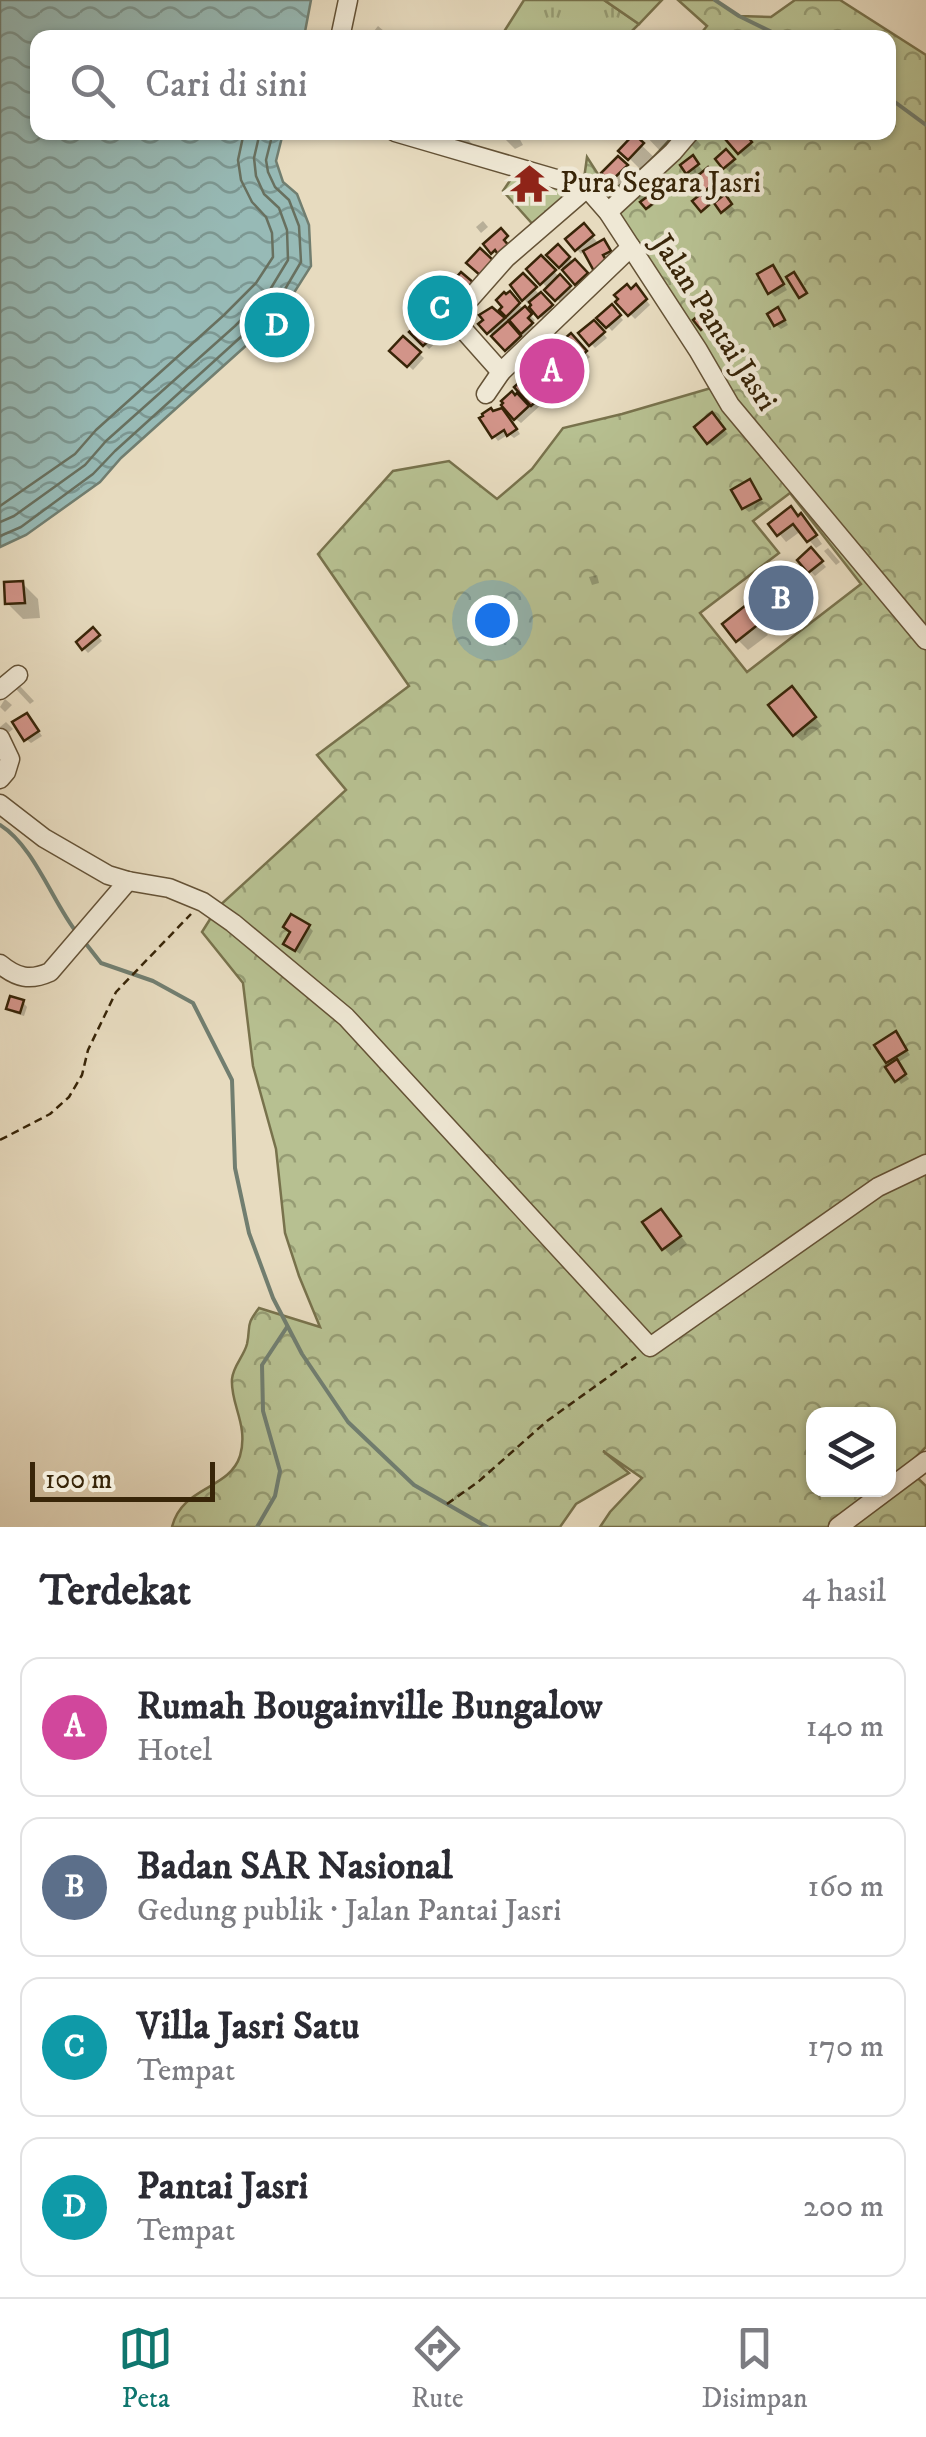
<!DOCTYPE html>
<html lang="id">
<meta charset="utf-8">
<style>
:root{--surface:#fff;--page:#f2f2f3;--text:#2b2b33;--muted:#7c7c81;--line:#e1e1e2;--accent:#0f766e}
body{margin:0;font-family:"IM FELL DW Pica",serif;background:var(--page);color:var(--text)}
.controls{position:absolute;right:30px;bottom:30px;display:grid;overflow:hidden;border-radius:20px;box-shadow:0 2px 8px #0004}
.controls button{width:90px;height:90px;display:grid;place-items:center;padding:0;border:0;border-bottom:2px solid var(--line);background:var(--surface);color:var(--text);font:50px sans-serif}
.scale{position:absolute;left:30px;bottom:25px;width:185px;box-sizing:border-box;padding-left:10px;border:5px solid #382508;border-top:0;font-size:28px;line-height:35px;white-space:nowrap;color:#382508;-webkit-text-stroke:8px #efe8d5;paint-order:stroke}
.you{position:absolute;left:492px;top:620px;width:35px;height:35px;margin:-25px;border:8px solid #fff;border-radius:50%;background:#1a73e8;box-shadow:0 0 0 15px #1a73e833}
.badge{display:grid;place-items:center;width:65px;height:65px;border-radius:50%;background:var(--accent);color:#fff;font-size:32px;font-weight:700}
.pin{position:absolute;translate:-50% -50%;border:5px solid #fff;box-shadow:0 2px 10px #0006}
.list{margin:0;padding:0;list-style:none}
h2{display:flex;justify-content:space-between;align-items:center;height:130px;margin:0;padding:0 40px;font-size:42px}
h2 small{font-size:32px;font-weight:400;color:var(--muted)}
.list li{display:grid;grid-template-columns:65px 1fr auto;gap:30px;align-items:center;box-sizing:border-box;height:140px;margin:0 20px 20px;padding:0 20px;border:2px solid var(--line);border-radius:20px}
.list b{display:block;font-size:38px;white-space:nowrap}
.list p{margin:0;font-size:32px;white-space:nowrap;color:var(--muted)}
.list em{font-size:32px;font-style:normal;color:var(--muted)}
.icon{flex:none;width:55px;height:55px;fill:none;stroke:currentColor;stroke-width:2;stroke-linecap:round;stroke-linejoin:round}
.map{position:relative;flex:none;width:926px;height:1527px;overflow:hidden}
.search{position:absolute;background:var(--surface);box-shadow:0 2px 8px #0004;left:30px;right:30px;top:30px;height:110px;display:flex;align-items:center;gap:25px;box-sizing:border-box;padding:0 35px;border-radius:20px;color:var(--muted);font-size:38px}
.sheet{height:770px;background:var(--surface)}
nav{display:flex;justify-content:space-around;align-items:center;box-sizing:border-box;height:140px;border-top:2px solid var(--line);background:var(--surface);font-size:28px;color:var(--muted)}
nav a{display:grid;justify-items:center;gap:5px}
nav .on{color:var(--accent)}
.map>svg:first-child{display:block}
.grass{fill:url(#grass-tufts);stroke:#78724c;stroke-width:2.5}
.forest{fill:url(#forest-crowns);stroke:#78724c;stroke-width:2.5;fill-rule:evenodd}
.water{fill:url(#water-waves);stroke:#717e70;stroke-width:2.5}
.shadow{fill:#0003}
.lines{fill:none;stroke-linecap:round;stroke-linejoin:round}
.shore{stroke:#68705f;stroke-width:2.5}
.stream{stroke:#717e70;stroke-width:4}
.building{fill:#d29489;stroke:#382508;stroke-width:2.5}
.minor-casing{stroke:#645236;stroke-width:21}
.path{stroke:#382508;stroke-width:2.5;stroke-dasharray:8 5;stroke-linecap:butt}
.minor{stroke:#efe8d5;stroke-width:18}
.labels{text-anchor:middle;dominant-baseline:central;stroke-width:9;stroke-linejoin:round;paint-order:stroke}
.poi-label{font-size:30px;fill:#382508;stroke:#efe8d5;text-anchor:start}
.street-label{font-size:30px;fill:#382508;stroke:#efe8d5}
</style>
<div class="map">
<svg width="926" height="1527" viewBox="0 0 926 1527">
<defs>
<pattern id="grass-tufts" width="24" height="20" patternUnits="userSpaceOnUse" patternTransform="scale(2.5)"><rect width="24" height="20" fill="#b7c091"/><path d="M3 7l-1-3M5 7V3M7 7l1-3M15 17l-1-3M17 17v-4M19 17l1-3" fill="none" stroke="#969c74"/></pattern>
<pattern id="forest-crowns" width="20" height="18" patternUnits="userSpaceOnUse" patternTransform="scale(2.5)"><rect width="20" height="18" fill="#b7c091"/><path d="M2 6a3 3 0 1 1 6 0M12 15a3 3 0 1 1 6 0" fill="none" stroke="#969c74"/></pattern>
<pattern id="water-waves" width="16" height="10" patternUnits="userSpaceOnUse" patternTransform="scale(2.5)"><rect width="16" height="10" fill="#97bab6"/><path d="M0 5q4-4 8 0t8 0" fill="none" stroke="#7c9792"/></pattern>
</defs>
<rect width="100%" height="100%" fill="#e7dbbf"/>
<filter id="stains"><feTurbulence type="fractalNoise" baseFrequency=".002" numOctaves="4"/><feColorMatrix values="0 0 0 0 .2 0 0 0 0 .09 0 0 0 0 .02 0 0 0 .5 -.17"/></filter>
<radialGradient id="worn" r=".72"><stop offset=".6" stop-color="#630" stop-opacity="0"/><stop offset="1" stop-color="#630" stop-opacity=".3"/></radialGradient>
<g class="grass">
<path d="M524 0H604L639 24 626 37 500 38Z"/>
<path d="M513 176 572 189 536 228 503 191Z"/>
</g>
<g class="forest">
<path d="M604 0H662L639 24Z"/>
<path d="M678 0H715L739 16 771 17 795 0H840L926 55V1447L906 1467 926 1486V1527H600L610 1512 642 1478 603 1451 629 1473 576 1504 560 1527H172C182 1486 229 1490 240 1456 249 1425 230 1404 232 1379 233 1366 244 1356 247 1344 251 1325 245 1326 259 1308L320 1327 299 1276 285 1233 276 1149 253 1066 243 983 202 932 217 908 346 790 317 755 409 686 318 554 393 471 449 461 497 499 532 469 563 428 622 414 718 386 583 186 587 157 610 193 646 165 676 133 888 132V38L698 37 707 26ZM790 493 861 584 747 672 700 613 779 553 753 521ZM814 1414H888V1490H814Z"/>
</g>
<path class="water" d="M0 0H311L304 37 38 38V132L283 133 276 161 283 182 297 194 309 225 311 266 285 307 250 342 121 458 100 482 26 535 0 547Z"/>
<g class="shadow">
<path d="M378 26 385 32 382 36 374 31Z"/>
<path d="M462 132 472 144 461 155 438 133Z"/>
<path d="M498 132H523L518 136 523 145 515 149Z"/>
<path d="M642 132H662L673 144 663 154Z"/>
<path d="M679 132H689L701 145 696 150Z"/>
<path d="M741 132 755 148 744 157 729 140Z"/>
<path d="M634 138 658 161 645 174 622 151Z"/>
<path d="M726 153 737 165 729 172 718 159Z"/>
<path d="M692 158 705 173 708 171 721 186 711 193 696 174 693 177 683 166Z"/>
<path d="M618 159 660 200 649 209 631 192 627 196 604 173Z"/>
<path d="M724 198 735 210 728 216 717 203Z"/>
<path d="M483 221 488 227 481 233 476 227Z"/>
<path d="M584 227 599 244 608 246 614 256 606 260 585 250 581 254 569 240Z"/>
<path d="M558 247 591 279 581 288 550 255Z"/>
<path d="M541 258 574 292 562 304 530 269Z"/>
<path d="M777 273 787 290 775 297 770 292Z"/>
<path d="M523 277 555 311 544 320 532 307 531 301 528 304 514 285Z"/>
<path d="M631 292H640L650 305 635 319 618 302Z"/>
<path d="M509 295 535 320 531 324 536 329 511 354 482 324 506 307Z"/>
<path d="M611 307 623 320 612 331 600 318Z"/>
<path d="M705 313 716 325 708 332 697 320Z"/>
<path d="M782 315 788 325 781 329 776 325Z"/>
<path d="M426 320 437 331 435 334 440 339 429 349 413 332Z"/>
<path d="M594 323 607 338 595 348 582 334Z"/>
<path d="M571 336 590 357 576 369 563 354Z"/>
<path d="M403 339 424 358 413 370 393 351Z"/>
<path d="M559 366 568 376 555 387 545 376Z"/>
<path d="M533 373 552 395 521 423 507 412 520 434 514 438 509 434 498 441 494 436V414L506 408 522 392Z"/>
<path d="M712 416 728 434 713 446 708 442Z"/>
<path d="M754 487 764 504 749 512 744 508Z"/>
<path d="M799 518 808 524 822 544 816 548 801 531 786 542 772 525Z"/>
<path d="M828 548 840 562 836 565 824 551Z"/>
<path d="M811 550 826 567 815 576 800 560Z"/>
<path d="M597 575 599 583 592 585 589 577Z"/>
<path d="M22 583 38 599 40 618 23 619 7 603Z"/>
<path d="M801 584 813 601 774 630 764 619Z"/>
<path d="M756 619 768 635 748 650 738 640Z"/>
<path d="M93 630 102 641 88 653 79 643Z"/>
<path d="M19 685 34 701 30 704 15 688Z"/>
<path d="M799 697 822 726 802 741 794 734Z"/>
<path d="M5 699 12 705 5 712 0 707Z"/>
<path d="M31 720 42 736 31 743 26 739Z"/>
<path d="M6 722 13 729 7 734 0 727Z"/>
<path d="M309 927 313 931 300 954 286 944Z"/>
<path d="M23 1002 27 1007 24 1016 14 1013 9 1009Z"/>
<path d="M900 1039 910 1055 897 1063 909 1079 901 1084 888 1062Z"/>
<path d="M668 1219 687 1244 671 1256 664 1248Z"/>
</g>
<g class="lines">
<g class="shore">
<path d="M0 506 75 454 96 430 224 315 256 283 273 257 272 233 266 217 252 202 241 180 238 160 244 132"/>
<path d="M0 522 14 516 85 465 106 441 235 326 268 293 288 260 287 230 279 208 264 194 256 176 254 158 260 132"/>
<path d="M0 536 21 527 93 474 115 451 243 335 278 301 301 262 299 226 289 200 275 187 268 172 266 160 273 132"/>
</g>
<g class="stream">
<path d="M715 0 739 16 784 38"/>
<path d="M888 97 926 125"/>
<path d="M0 825C34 846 53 903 77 933"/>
<path d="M83 940 101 963 153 981 193 1003 232 1080 235 1168 249 1233 273 1298 302 1354 348 1422 414 1485 487 1527"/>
<path d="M257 1527 275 1496 280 1471 263 1411 262 1365 287 1327"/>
</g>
</g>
<g class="building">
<path d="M735 132H744L752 142 738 154 726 140Z"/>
<path d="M634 134 644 143 628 160 618 151Z"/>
<path d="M726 149 735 159 723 169 715 159Z"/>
<path d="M693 155 699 164 686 174 680 165Z"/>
<path d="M618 156 628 165 610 182 601 173Z"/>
<path d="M708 167 718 180 705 191 695 178Z"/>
<path d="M655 191 660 198 646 209 640 202Z"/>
<path d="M701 194 709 205 701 212 692 201Z"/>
<path d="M725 194 732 204 721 213 714 203Z"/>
<path d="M584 223 594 235 575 251 565 239Z"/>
<path d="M501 228 508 236 504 240 510 247 499 256 495 250 491 254 483 244Z"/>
<path d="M604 239 611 251 603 255 609 265 595 273 583 251Z"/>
<path d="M558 244 570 257 559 268 546 255Z"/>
<path d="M480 248 494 261 481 276 466 263Z"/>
<path d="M541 255 556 270 540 285 526 269Z"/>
<path d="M575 259 588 273 575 285 562 270Z"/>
<path d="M773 265 784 284 768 294 757 274Z"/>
<path d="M461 272 474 283 455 303 443 292Z"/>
<path d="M794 272 807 293 799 298 786 277Z"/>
<path d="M523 273 537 287 522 301 510 285Z"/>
<path d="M560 274 571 286 555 301 544 290Z"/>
<path d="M627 284 631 289 636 284 647 299 628 316 615 302 618 299 614 295Z"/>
<path d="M510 291 520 303 506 317 499 310 502 307 496 300 504 292 506 294Z"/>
<path d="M541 292 553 305 538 318 529 307 531 305 529 302Z"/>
<path d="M439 295 453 308 442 321 427 308Z"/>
<path d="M612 304 621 315 606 328 596 318Z"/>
<path d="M525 306 532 314 528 318 533 323 521 334 509 320Z"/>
<path d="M492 307 505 318 487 334 478 324 483 320 479 315Z"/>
<path d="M778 307 785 320 774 326 767 314Z"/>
<path d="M705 310 713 320 701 330 693 320Z"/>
<path d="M426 316 435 325 432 328 437 333 423 346 409 332Z"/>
<path d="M594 320 605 332 589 346 578 333Z"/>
<path d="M508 321 521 336 505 351 491 336Z"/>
<path d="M571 333 587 351 570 366 559 354 563 351 557 345Z"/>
<path d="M403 336 421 352 407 367 389 351Z"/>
<path d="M550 356 557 365 559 363 566 370 549 384 537 366Z"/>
<path d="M533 370 550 389 531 406 514 387Z"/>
<path d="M512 391 515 395 517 393 529 406 514 420 501 405 503 403 501 401Z"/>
<path d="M491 408 493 411 502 408 517 429 507 436 504 430 492 438 479 418 483 416 482 414Z"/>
<path d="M712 412 725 429 707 444 694 427Z"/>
<path d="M750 479 761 499 742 509 731 490Z"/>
<path d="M791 506 798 516 801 513 817 535 807 542 793 524 777 536 768 524Z"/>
<path d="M811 547 823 561 808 573 797 560Z"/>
<path d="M791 570 805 590 762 621 748 601Z"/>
<path d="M23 581 25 603 5 604 4 582Z"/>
<path d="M746 605 760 623 736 642 722 624Z"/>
<path d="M93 627 100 635 82 650 76 642Z"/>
<path d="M792 686 816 717 793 736 768 705Z"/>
<path d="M27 713 39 731 24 741 12 722Z"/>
<path d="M291 914 310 925 295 951 283 944 290 932 283 927Z"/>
<path d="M10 996 24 1000 20 1013 6 1009Z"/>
<path d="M896 1031 907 1050 886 1063 874 1045Z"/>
<path d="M897 1059 906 1074 895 1082 885 1067Z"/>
<path d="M661 1209 681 1236 662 1250 642 1222Z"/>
</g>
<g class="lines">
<defs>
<g id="minor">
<path d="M340 38 348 0"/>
<path d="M395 132 587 188 608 212 698 350 730 405 926 640"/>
<path d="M587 188 506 258 453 318 501 372 631 247"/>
<path d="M608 212 673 152 690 132"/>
<path d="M486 394 501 372"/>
<path d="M0 690 18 675"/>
<path d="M0 738 10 759 6 772 0 779"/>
<path d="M0 804 44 838 108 875 128 881 169 888 203 902 233 923 346 1017 650 1347 878 1187 926 1164"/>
<path d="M0 964C17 978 30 981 50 972L128 881"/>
<path d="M838 1527 926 1461"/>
</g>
</defs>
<use href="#minor" class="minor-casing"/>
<g class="path">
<path d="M0 1140 50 1114 69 1097 82 1075 88 1050 116 992 191 914"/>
<path d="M447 1504 478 1482 547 1421 636 1357"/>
</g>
<use href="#minor" class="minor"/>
</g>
<defs>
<symbol id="temple-bare" viewBox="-9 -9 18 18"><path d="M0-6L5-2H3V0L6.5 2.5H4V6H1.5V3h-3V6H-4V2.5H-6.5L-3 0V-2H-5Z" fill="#8f2418" stroke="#efe8d5" stroke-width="2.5" paint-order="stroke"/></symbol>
</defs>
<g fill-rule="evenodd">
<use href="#temple-bare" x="502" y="156" width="55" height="55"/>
</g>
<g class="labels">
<g class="poi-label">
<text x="560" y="183">Pura Segara Jasri</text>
</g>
<g class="street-label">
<text transform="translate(714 323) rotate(57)">Jalan Pantai Jasri</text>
</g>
</g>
<rect width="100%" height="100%" filter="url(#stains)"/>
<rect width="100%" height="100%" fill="url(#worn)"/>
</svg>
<div class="controls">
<button><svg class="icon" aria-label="layers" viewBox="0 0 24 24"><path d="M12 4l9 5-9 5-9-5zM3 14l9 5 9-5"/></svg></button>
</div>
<div class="scale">100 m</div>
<div class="you"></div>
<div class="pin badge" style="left:552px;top:371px;background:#d1479c">A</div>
<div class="pin badge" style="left:781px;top:598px;background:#5c6f8a">B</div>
<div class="pin badge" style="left:440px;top:308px;background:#0f9aa8">C</div>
<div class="pin badge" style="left:277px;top:325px;background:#0f9aa8">D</div>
<div class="search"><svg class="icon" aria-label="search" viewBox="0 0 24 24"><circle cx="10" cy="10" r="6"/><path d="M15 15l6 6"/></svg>Cari di sini</div>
</div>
<section class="sheet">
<h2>Terdekat<small>4 hasil</small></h2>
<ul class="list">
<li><span class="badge" style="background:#d1479c">A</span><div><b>Rumah Bougainville Bungalow</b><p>Hotel</p></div><em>140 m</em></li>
<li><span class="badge" style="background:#5c6f8a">B</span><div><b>Badan SAR Nasional</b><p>Gedung publik · Jalan Pantai Jasri</p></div><em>160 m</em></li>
<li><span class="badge" style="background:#0f9aa8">C</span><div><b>Villa Jasri Satu</b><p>Tempat</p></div><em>170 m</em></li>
<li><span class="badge" style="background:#0f9aa8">D</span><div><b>Pantai Jasri</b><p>Tempat</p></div><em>200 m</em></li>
</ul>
</section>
<nav>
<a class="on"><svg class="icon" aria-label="map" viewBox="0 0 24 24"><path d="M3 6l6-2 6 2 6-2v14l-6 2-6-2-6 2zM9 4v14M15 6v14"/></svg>Peta</a>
<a><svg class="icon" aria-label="directions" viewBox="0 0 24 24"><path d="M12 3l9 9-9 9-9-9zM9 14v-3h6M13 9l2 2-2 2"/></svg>Rute</a>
<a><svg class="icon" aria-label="saved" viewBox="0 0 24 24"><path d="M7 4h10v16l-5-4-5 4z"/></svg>Disimpan</a>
</nav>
